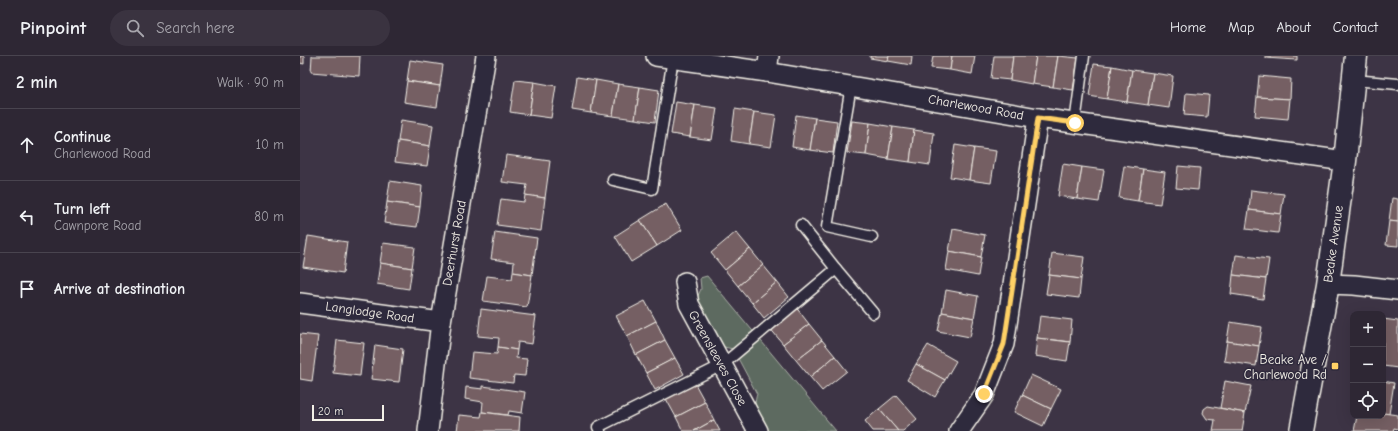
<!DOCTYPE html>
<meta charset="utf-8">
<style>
:root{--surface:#2e2734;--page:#3a3340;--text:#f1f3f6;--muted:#a7a5ac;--line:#49444f}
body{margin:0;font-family:"Comic Neue",sans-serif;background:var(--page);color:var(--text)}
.controls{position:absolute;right:12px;bottom:12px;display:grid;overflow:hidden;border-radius:8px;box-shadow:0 4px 16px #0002}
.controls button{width:36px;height:36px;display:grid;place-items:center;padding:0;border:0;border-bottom:1px solid var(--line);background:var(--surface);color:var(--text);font:20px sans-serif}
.scale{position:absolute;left:12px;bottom:10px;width:72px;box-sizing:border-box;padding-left:4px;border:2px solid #f4f1e8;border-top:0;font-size:11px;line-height:14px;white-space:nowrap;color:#f4f1e8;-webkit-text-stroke:3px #2f2a3d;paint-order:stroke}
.stop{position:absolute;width:12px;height:12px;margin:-9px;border:3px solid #ffd166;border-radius:50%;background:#fff}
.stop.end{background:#ffd166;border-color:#fff;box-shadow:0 1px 4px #0008}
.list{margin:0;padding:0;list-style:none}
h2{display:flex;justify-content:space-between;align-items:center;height:52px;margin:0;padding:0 16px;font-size:17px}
h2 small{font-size:13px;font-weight:400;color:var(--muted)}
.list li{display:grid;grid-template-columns:26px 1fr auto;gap:12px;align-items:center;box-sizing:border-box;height:72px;padding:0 16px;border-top:1px solid var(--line)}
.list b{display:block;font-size:15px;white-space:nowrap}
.list p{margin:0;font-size:13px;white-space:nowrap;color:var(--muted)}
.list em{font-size:13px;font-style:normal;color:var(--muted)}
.icon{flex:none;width:22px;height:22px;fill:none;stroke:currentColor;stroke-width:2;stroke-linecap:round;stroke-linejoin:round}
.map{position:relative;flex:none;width:1098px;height:375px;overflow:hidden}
header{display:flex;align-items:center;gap:24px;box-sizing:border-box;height:56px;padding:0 20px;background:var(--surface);border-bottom:1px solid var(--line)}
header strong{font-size:19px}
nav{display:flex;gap:22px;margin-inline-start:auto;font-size:14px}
.search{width:280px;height:36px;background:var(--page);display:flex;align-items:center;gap:10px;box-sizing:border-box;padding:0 14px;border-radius:22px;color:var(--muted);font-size:15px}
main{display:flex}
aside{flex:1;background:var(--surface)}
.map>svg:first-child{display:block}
.green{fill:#5d6a60;stroke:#a8aea4}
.building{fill:#755e64;stroke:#f4f1e8}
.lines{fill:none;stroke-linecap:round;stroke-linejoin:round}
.lane-casing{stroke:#f4f1e8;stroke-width:13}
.street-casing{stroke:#f4f1e8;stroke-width:22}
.secondary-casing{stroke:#f4f1e8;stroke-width:25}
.lane{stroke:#2f2a3d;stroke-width:10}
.street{stroke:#2f2a3d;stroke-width:19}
.secondary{stroke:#2f2a3d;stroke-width:22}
.route{stroke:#ffd166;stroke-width:5}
.poi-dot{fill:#ffd166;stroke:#2f2a3d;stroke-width:1.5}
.labels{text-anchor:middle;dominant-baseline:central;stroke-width:3;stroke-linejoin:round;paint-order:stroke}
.street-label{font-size:13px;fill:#f4f1e8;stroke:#2f2a3d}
.poi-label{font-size:13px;fill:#f4f1e8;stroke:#2f2a3d;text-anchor:end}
</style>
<header>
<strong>Pinpoint</strong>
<div class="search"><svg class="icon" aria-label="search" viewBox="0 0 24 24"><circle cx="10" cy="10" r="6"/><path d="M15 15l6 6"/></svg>Search here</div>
<nav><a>Home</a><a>Map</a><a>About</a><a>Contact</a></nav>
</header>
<main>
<aside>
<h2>2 min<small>Walk · 90 m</small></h2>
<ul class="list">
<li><svg class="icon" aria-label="ahead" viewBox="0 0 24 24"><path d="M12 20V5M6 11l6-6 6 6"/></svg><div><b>Continue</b><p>Charlewood Road</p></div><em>10 m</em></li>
<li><svg class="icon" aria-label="left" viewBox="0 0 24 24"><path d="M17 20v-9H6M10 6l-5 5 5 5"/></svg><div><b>Turn left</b><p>Cawnpore Road</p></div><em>80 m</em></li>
<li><svg class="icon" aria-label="arrive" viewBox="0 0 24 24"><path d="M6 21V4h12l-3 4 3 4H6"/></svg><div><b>Arrive at destination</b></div></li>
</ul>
</aside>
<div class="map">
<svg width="1098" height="375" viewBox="0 0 1098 375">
<rect width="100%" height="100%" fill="#3d3445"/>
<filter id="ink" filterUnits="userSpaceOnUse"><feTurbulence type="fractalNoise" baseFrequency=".025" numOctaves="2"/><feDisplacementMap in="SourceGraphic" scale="8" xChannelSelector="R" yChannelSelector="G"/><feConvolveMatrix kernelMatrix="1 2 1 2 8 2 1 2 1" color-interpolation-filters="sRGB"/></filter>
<g filter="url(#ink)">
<path class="green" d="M407 220 536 375H466C458 361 452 354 457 338L433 293 424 291 420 288 396 244 401 233 400 222Z"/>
<g class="building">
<path d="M0 0H4V8L0 7Z"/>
<path d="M12 0H60L59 20 11 16Z"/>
<path d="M570 0H589L588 5 570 2Z"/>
<path d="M589 0H612L611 9 588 5Z"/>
<path d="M633 0H652L650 14 631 12Z"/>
<path d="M652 0H675L672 18 650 14Z"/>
<path d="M694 0H713L710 24 691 22Z"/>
<path d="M713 0H736L732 28 710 24Z"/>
<path d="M736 0H758L753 31 732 28Z"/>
<path d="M758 0 778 2 773 34 753 31Z"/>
<path d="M965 0H997V4L965 2Z"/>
<path d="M110 4 143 9 140 30 107 25Z"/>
<path d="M794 8 812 10 807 43 789 40Z"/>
<path d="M812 10 832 14 827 46 807 43Z"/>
<path d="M832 14 853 17 848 49 827 46Z"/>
<path d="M853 17 873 20 869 52 848 49Z"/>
<path d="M959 20 991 23 990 43 957 41Z"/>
<path d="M277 21 296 24 291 57 272 54Z"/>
<path d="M215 24 234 26 229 59 210 56Z"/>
<path d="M296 24 318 28 313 60 291 57Z"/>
<path d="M107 25 140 30 137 51 104 46Z"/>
<path d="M234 26 256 30 251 62 229 59Z"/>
<path d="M318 28 340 31 335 63 313 60Z"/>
<path d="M340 31 359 34 355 66 335 63Z"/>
<path d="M886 37 909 39 907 61 884 59Z"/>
<path d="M957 41 990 43 988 63 955 60Z"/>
<path d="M376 46 395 49 390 81 371 78Z"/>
<path d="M395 49 417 52 412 84 390 81Z"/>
<path d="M435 53 454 56 449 88 431 85Z"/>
<path d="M454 56 476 59 471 91 449 88Z"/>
<path d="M496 59 515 62 510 94 492 91Z"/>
<path d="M515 62 537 65 533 97 510 94Z"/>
<path d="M101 64 133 69 130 90 98 85Z"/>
<path d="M552 65 570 67 566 99 547 97Z"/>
<path d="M570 67 593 71 588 103 566 99Z"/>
<path d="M593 71 614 74 610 106 588 103Z"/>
<path d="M614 74 634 77 630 109 610 106Z"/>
<path d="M98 85 130 90 127 110 95 106Z"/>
<path d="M655 89 674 92 669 124 650 121Z"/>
<path d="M674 92 696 95 691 127 669 124Z"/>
<path d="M206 99 250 105 245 142 225 139 227 129 202 126Z"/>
<path d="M763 108 782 111 777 143 758 140Z"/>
<path d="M824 110 843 113 838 145 819 142Z"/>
<path d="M878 110 900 112 898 134 876 132Z"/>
<path d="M782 111 804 114 799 146 777 143Z"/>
<path d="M843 113 865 116 860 148 838 145Z"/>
<path d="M90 125 122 130 120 151 87 146Z"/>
<path d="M951 134 984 138 981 158 949 154Z"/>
<path d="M225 139 245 142 241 175 197 169 201 143 224 146Z"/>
<path d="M1092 142 1098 143V166L1089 165Z"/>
<path d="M87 146 120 151 117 171 84 167Z"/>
<path d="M366 148 382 174 357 190 340 164Z"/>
<path d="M949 154 981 158 978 177 946 173Z"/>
<path d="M340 164 357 190 331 206 315 180Z"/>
<path d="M1089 165 1098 166V190L1086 189Z"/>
<path d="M653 173 685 179 681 201 649 195Z"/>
<path d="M195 176 237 182 232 219 213 216 214 206 191 203Z"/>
<path d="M436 176 450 193 425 214 411 197Z"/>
<path d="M8 180 47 186 43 217 3 211Z"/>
<path d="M83 187 115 191 112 212 80 207Z"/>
<path d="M450 193 463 209 438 230 425 214Z"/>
<path d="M649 195 681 201 678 220 646 214Z"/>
<path d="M752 197 784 201 781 223 749 219Z"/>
<path d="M936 199 969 203 966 223 933 219Z"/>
<path d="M80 207 112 212 109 233 77 228Z"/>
<path d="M463 209 477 226 452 247 438 230Z"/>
<path d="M213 216 232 219 227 251 183 245 187 220 212 223Z"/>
<path d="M749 219 781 223 779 242 746 238Z"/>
<path d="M933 219 966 223 963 243 931 238Z"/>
<path d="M477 226 489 241 464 262 452 247Z"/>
<path d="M646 234 678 240 674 262 642 256Z"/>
<path d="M345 245 356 265 327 280 316 260Z"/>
<path d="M495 250 509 268 483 288 469 271Z"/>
<path d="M181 253 236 260 232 288 218 286 217 294 198 291 199 282 178 280Z"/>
<path d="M642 256 674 262 670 281 638 275Z"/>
<path d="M740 260 772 264 770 286 737 282Z"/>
<path d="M1083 263 1098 265V312L1083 310Z"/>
<path d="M356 265 365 284 336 299 327 280Z"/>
<path d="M930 266 962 271 959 290 927 285Z"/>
<path d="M509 268 522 284 496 304 483 288Z"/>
<path d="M0 278 18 280 12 325 0 323Z"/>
<path d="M737 282 770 286 767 305 735 300Z"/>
<path d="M37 284 64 287 60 320 33 317Z"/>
<path d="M365 284 375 302 346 317 336 299Z"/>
<path d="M522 284 535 300 510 321 496 304Z"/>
<path d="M927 285 959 290 956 310 924 305Z"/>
<path d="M75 289 103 293 99 326 71 323Z"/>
<path d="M628 289 656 305 645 324 616 308Z"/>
<path d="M198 291 217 294 216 302 227 303 225 320 214 319 213 327 169 322 172 296 197 298Z"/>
<path d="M535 300 547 315 522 335 510 321Z"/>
<path d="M375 302 384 318 355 334 346 317Z"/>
<path d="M616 308 645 324 635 341 607 324Z"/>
<path d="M731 319 761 333 751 353 722 339Z"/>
<path d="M925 325 951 330 945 357 920 352Z"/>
<path d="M1083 325 1094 327 1089 358 1083 357Z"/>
<path d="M394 326 405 346 376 361 365 341Z"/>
<path d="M183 330 225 336 222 357 209 355 208 359 182 356 183 346 165 343 166 331 183 333Z"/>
<path d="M596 339 617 363 603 375H598L579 353Z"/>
<path d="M722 339 751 353 743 370 714 356Z"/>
<path d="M405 346 414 364 394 375H383L376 361Z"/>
<path d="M908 350 945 357 942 375H913L915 364 907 363 903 357 904 353Z"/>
<path d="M579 353 598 375H573L565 365Z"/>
<path d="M182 356 220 361 219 375H157L159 359 181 361Z"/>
<path d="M1083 357 1098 359V373L1094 372 1093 375H1054L1057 360H1083Z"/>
<path d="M414 364 420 375H394Z"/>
</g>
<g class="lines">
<defs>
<g id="lane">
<path d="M1054 24 1098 28"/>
<path d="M551 30 527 171 572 181"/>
<path d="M775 67 784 0"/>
<path d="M313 124 352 133 373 2"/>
<path d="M501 169 536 213"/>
<path d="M300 375 298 371 422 309 536 213 573 257"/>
</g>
<g id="street">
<path d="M356 0 467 16 738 62 1045 105"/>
<path d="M467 16 469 0"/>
<path d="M385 226 389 248 458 375"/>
<path d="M1028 228 1054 229 1098 234"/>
<path d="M0 247 141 266"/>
<path d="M128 375 141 266 186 0"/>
<path d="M659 375 684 339 704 288 738 62"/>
</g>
<path id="secondary" d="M1001 375 1028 228 1045 105 1056 0"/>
</defs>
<use href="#lane" class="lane-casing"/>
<use href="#street" class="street-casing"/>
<use href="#secondary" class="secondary-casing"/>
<use href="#lane" class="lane"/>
<use href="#street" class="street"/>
<use href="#secondary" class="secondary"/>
</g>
</g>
<g class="lines" filter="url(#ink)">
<path class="route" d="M684 338 704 288 738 62 775 67"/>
</g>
<rect class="poi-dot" x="1031" y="306" width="8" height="8" rx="2"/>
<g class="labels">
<g class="street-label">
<text transform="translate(676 51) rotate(10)">Charlewood Road</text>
<text transform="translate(154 187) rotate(-80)">Deerhurst Road</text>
<text transform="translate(1033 188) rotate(-82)">Beake Avenue</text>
<text transform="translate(70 256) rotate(8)">Langlodge Road</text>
<text transform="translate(418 302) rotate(61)">Greensleeves Close</text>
</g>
<g class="poi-label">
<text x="1027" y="303">Beake Ave /<tspan x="1027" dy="15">Charlewood Rd</tspan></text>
</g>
</g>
</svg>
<div class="controls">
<button>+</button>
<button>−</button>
<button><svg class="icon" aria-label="locate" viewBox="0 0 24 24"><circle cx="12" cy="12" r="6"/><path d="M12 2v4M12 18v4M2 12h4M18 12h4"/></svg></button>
</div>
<div class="scale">20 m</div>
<div class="stop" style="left:775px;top:67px"></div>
<div class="stop end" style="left:684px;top:338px"></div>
</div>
</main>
